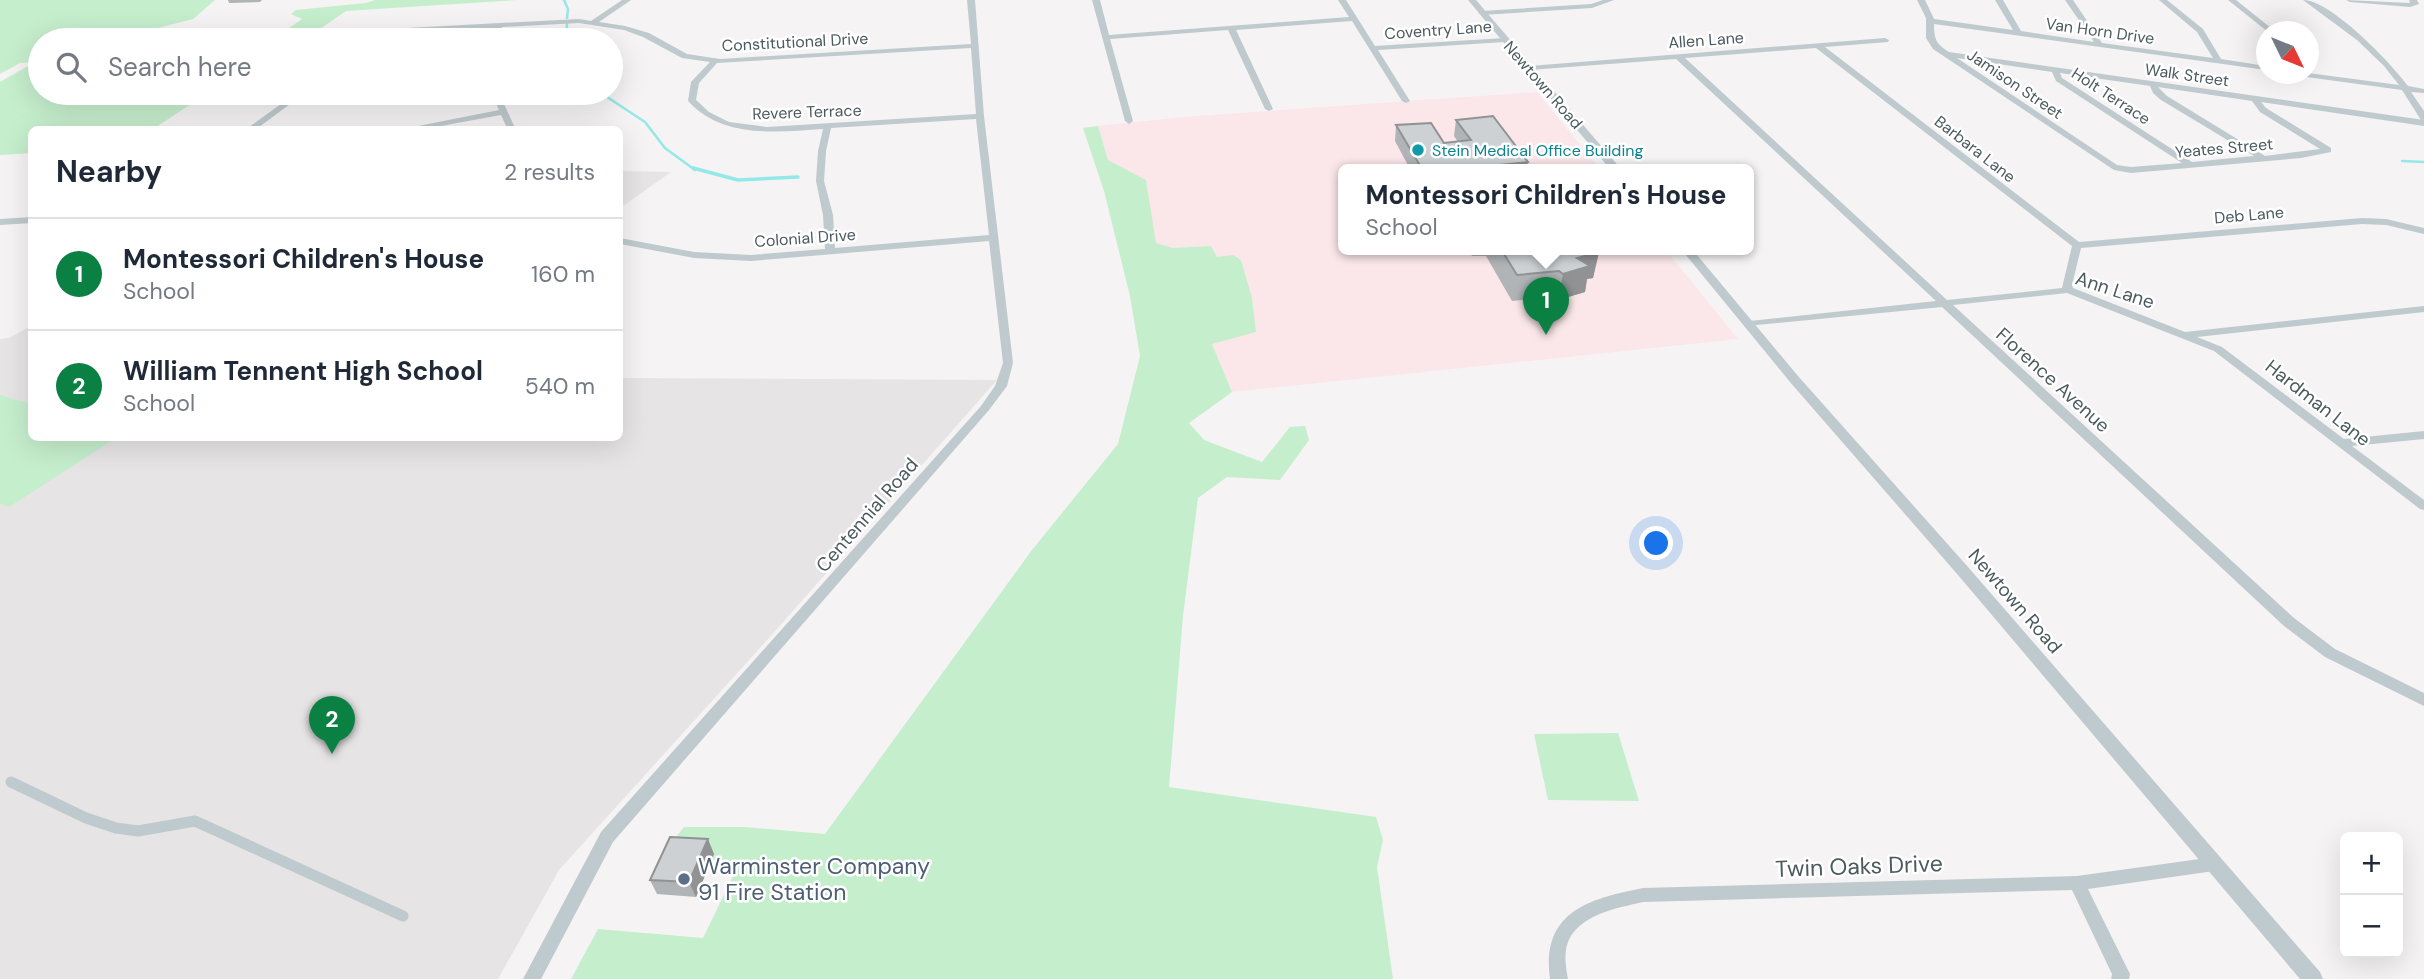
<!DOCTYPE html>
<meta charset="utf-8">
<style>
:root{--surface:#fff;--page:#f2f2f3;--text:#1f2937;--muted:#747a83;--line:#e0e1e3;--accent:#0b8043}
body{margin:0;font-family:"DM Sans",sans-serif;background:var(--page);color:var(--text)}
.controls{position:absolute;right:21px;bottom:21px;display:grid;overflow:hidden;border-radius:10px;box-shadow:0 7px 28px #0002}
.controls button{width:63px;height:63px;display:grid;place-items:center;padding:0;border:0;border-bottom:2px solid var(--line);background:var(--surface);color:var(--text);font:35px sans-serif}
.compass{position:absolute;left:2256px;top:21px;width:63px;height:63px;border-radius:50%;background:var(--surface);box-shadow:0 7px 28px #0002;rotate:133deg}
.you{position:absolute;left:1657px;top:544px;width:24px;height:24px;margin:-18px;border:5px solid #fff;border-radius:50%;background:#1a73e8;box-shadow:0 0 0 10px #1a73e833}
.badge{display:grid;place-items:center;width:46px;height:46px;border-radius:50%;background:var(--accent);color:#fff;font-size:23px;font-weight:700}
.pin{position:absolute;translate:-50% -58px;filter:drop-shadow(0 2px 4px #0008)}
.pin::after{content:'';position:absolute;top:37px;width:24px;height:21px;background:inherit;clip-path:polygon(0 0,100% 0,50% 100%)}
.popup{position:absolute;left:1338px;top:164px;width:416px;height:91px;box-sizing:border-box;display:grid;place-content:center;border-radius:10px;background:var(--surface);filter:drop-shadow(0 2px 5px #0005);font-size:23px;white-space:nowrap;color:var(--muted)}
.popup b{font-size:26px;color:var(--text)}
.popup::after{content:'';position:absolute;left:50%;top:100%;margin-left:-14px;border:14px solid transparent;border-top-color:var(--surface)}
.list{margin:0;padding:0;list-style:none}
h2{display:flex;justify-content:space-between;align-items:center;height:91px;margin:0;padding:0 28px;font-size:30px}
h2 small{font-size:23px;font-weight:400;color:var(--muted)}
.list li{display:grid;grid-template-columns:46px 1fr auto;gap:21px;align-items:center;box-sizing:border-box;height:112px;padding:0 28px;border-top:2px solid var(--line)}
.list b{display:block;font-size:26px;white-space:nowrap}
.list p{margin:0;font-size:23px;white-space:nowrap;color:var(--muted)}
.list em{font-size:23px;font-style:normal;color:var(--muted)}
.icon{flex:none;width:38px;height:38px;fill:none;stroke:currentColor;stroke-width:2;stroke-linecap:round;stroke-linejoin:round}
.map{position:relative;flex:none;width:2424px;height:979px;overflow:hidden}
.search{position:absolute;background:var(--surface);box-shadow:0 7px 28px #0002;left:28px;top:28px;width:595px;height:77px;display:flex;align-items:center;gap:18px;box-sizing:border-box;padding:0 24px;border-radius:38px;color:var(--muted);font-size:26px}
.panel{position:absolute;background:var(--surface);box-shadow:0 7px 28px #0002;left:28px;top:126px;width:595px;height:315px;border-radius:10px}
.map>svg:first-child{display:block}
.education{fill:#e6e4e4}
.medical{fill:#fbe7e9}
.green{fill:#c5eecd}
.lines{fill:none;stroke-linecap:round;stroke-linejoin:round}
.stream-far1{stroke:#95e8e8;stroke-width:2.5}
.stream{stroke:#95e8e8;stroke-width:3.5}
.pedestrian{stroke:#bfcace;stroke-width:11}
.minor{fill:#bfcace;fill-rule:evenodd}
.tertiary{fill:#bfcace;fill-rule:evenodd}
.wall{fill:#b0b4b6}
.shaded-wall{fill:#909294}
.building{fill:#cdd1d4;stroke:#909294;stroke-width:2}
.culture-dot{fill:#0f9aa8;stroke:#fff;stroke-width:2.5}
.service-dot{fill:#5c6f8a;stroke:#fff;stroke-width:2.5}
.labels{text-anchor:middle;dominant-baseline:central;stroke-width:5;stroke-linejoin:round;paint-order:stroke}
.far-street-label{font-size:16px;fill:#4b5a5f;stroke:#fff}
.far-culture-label{font-size:16px;fill:#0d838f;stroke:#fff;text-anchor:start}
.street-label{font-size:19px;fill:#4b5a5f;stroke:#fff}
.near-service-label{font-size:23px;fill:#4e5e75;stroke:#fff;text-anchor:start}
.near-street-label{font-size:23px;fill:#4b5a5f;stroke:#fff}
</style>
<div class="map">
<svg width="2424" height="979" viewBox="0 0 2424 979">
<rect width="100%" height="100%" fill="#f5f3f3"/>
<g class="education">
<path d="M620 171 671 172 620 208Z"/>
<path d="M31 326 32 438H620V378L997 380 769 638 559 870 498 979H0V339L9 338Z"/>
</g>
<path class="medical" d="M1537 92 1600 169H1343V249H1665L1738 339 1232 392 1212 344 1233 255 1217 257 1211 246 1173 248 1155 243 1146 180 1108 160 1098 126 1183 117Z"/>
<g class="green">
<path d="M0 0H215L193 19 154 29 135 40H40V93H208L153 129 32 130 31 153 0 155V82L35 62 20 63 0 74Z"/>
<path d="M375 0H517L346 11 304 40H272L302 19 291 14 296 10 366 3Z"/>
<path d="M1098 126 1108 160 1146 180 1156 243 1173 248 1211 246 1217 257 1233 255 1241 260 1252 298 1256 332 1212 344 1232 392 1189 423 1204 440 1262 462 1290 427 1305 426 1309 440 1280 480 1227 477 1198 498 1183 616 1169 787 1376 817 1383 840 1377 867 1393 979H571L598 929 703 938 736 870 665 851 684 827H745L825 834 1032 550 1118 444 1140 356 1130 296 1104 191 1083 128Z"/>
<path d="M0 395 31 404 32 438H116L9 507 0 504Z"/>
<path d="M1618 733 1639 801 1548 800 1534 734Z"/>
</g>
<g class="lines">
<g class="stream-far1">
<path d="M564 0 568 9 567 18"/>
<path d="M566 40 567 23"/>
<path d="M601 93 645 122 665 148 695 170"/>
<path d="M2402 161 2424 162"/>
</g>
<path class="stream" d="M693 168 738 180 798 177"/>
<path class="pedestrian" d="M11 782 86 818 116 828 138 831 195 821 403 916"/>
<g class="minor">
<path d="M622 0H631L599 22 625 26 649 33 687 54 720 59 971 44 967 0H975L984 116 1013 363 1007 386 989 410 613 842 541 979H523L601 832 981 406 995 386 1003 363 989 241 751 261 694 258 620 244V238L694 252 751 255 825 249 823 215 816 181 818 151 823 129C776 132 723 139 688 101L691 82 710 62 682 58 643 37 624 30 579 23 502 27 495 40H487L494 28 331 36 327 34 331 32 579 19 591 21ZM971 48 976 114 767 127 729 122 709 112 696 100 699 83 717 63ZM976 119 989 235 835 248 833 215 824 181 826 151 831 128Z"/>
<path d="M1092 0H1100L1109 35 1349 17 1338 0H1346L1375 46 1505 38 1509 40 1505 42 1378 50 1410 101 1406 103 1402 101 1352 21 1236 30 1273 109 1269 111 1265 109 1228 30 1110 39 1133 121 1129 124 1125 121Z"/>
<path d="M1603 0H1614L1592 8 1482 15 1478 13 1482 11 1591 4Z"/>
<path d="M1917 0H1925L1934 19 2013 30 1995 0H2003L2021 31 2094 42 2065 0H2073L2102 43 2213 58 2197 32 2159 0H2167L2203 29 2221 59 2266 66V70L1934 24C1934 39 1936 44 1949 52L2424 120H2421L2402 90 2299 76 2298 74 2308 73 2399 85 2384 66 2357 40 2303 0C2331 0 2392 64 2408 86L2424 89V93L2411 92 2424 111V126L2261 102 2266 108 2331 148V152L2301 158 2131 173 2114 170 1933 49 1926 38V18ZM1957 58 2052 72 2056 81 2182 163 2131 167 2117 165ZM2060 73 2150 86 2153 93 2161 100 2254 156 2192 162 2062 78ZM2158 87 2252 101 2260 112 2320 149 2265 156 2167 96Z"/>
<path d="M2228 0H2236L2276 32H2268Z"/>
<path d="M2346 0 2410 3 2409 0H2417L2419 4 2410 7 2350 2Z"/>
<path d="M1885 38 1889 40 1888 42 1825 47 2079 242 2362 218 2386 219 2424 228V234L2386 225 2362 224 2081 248 2072 285 2073 288 2185 332 2424 306V312L2197 337 2222 347 2344 439 2424 431V439L2352 446 2424 500V510L2420 509 2214 351 2067 293 1953 305 2294 618 2335 649 2424 693V706L2325 657 2284 626 1942 307 1746 326 1745 324 1746 322 1750 321 1936 301 1676 59 1529 70 1525 68 1529 66ZM1816 48 2072 246 2062 288 1947 300 1685 58Z"/>
<path d="M296 93H305L255 130H245Z"/>
<path d="M491 93H499L516 130H508L501 115 419 130H398L499 110Z"/>
<path d="M32 217V223L0 225V219Z"/>
<path d="M2214 857 2220 859 2222 864 2220 869 2214 871 2088 889 2127 968 2130 974 2129 979H2111L2112 974 2072 890 1643 902C1617 908 1576 915 1567 945 1564 957 1566 968 1568 979H1550C1541 912 1588 899 1643 888L2077 876Z"/>
</g>
<g class="tertiary">
<path d="M1468 0H1476L1621 169H1610Z"/>
<path d="M1681 249H1692L1798 376 1968 567 2320 972 2323 979H2300L1958 575 1790 382Z"/>
</g>
</g>
<g class="wall">
<path d="M228 0H262L260 2 229 3Z"/>
<path d="M1456 120 1527 169H1410L1395 141 1396 125 1444 143 1458 142 1454 136Z"/>
<path d="M1468 249H1595L1599 252 1593 278 1587 279 1585 292 1558 300 1554 297 1512 301 1486 256H1472Z"/>
<path d="M714 854 696 897 657 894 650 880Z"/>
</g>
<g class="shaded-wall">
<path d="M1528 162 1527 169H1462Z"/>
<path d="M1599 252 1593 278 1587 279 1585 292 1558 300 1563 274 1577 258Z"/>
<path d="M708 839 714 854 696 897 689 882Z"/>
</g>
<g class="building">
<path d="M1493 116 1528 162 1462 169H1422L1396 125 1431 123 1444 143 1471 140 1456 120Z"/>
<path d="M1501 249H1595L1599 252 1577 258 1590 266 1563 274 1559 271 1517 275Z"/>
<path d="M670 837 708 839 689 882 650 880Z"/>
</g>
<circle class="culture-dot" cx="1418" cy="150" r="7"/>
<circle class="service-dot" cx="684" cy="879" r="7"/>
<g class="labels">
<g class="far-street-label">
<text transform="translate(1438 30) rotate(-4)">Coventry Lane</text>
<text transform="translate(2100 31) rotate(8)">Van Horn Drive</text>
<text transform="translate(1706 40) rotate(-4)">Allen Lane</text>
<text transform="translate(795 42) rotate(-3)">Constitutional Drive</text>
<text transform="translate(2187 75) rotate(8)">Walk Street</text>
<text transform="translate(2015 84) rotate(34)">Jamison Street</text>
<text transform="translate(1543 85) rotate(49)">Newtown Road</text>
<text transform="translate(2111 96) rotate(33)">Holt Terrace</text>
<text transform="translate(807 112) rotate(-2)">Revere Terrace</text>
<text transform="translate(2224 148) rotate(-5)">Yeates Street</text>
<text transform="translate(1975 149) rotate(38)">Barbara Lane</text>
<text transform="translate(2249 215) rotate(-5)">Deb Lane</text>
<text transform="translate(805 238) rotate(-4)">Colonial Drive</text>
</g>
<g class="far-culture-label">
<text x="1432" y="150">Stein Medical Office Building</text>
</g>
<g class="street-label">
<text transform="translate(2115 290) rotate(18)">Ann Lane</text>
<text transform="translate(2053 380) rotate(42)">Florence Avenue</text>
<text transform="translate(2318 403) rotate(38)">Hardman Lane</text>
<text transform="translate(867 515) rotate(-49)">Centennial Road</text>
<text transform="translate(2015 601) rotate(49)">Newtown Road</text>
</g>
<g class="near-service-label">
<text x="698" y="866">Warminster Company<tspan x="698" dy="26">91 Fire Station</tspan></text>
</g>
<g class="near-street-label">
<text transform="translate(1859 866) rotate(-2)">Twin Oaks Drive</text>
</g>
</g>
</svg>
<div class="controls">
<button>+</button>
<button>−</button>
</div>
<svg class="compass" viewBox="-18 -18 36 36"><path d="M0-13l5 13h-10z" fill="#e53935"/><path d="M0 13l5-13h-10z" fill="#747a83"/></svg>
<div class="you"></div>
<div class="pin badge" style="left:1546px;top:335px">1</div>
<div class="popup"><b>Montessori Children's House</b>School</div>
<div class="pin badge" style="left:332px;top:754px">2</div>
<div class="search"><svg class="icon" aria-label="search" viewBox="0 0 24 24"><circle cx="10" cy="10" r="6"/><path d="M15 15l6 6"/></svg>Search here</div>
<section class="panel">
<h2>Nearby<small>2 results</small></h2>
<ul class="list">
<li><span class="badge">1</span><div><b>Montessori Children's House</b><p>School</p></div><em>160 m</em></li>
<li><span class="badge">2</span><div><b>William Tennent High School</b><p>School</p></div><em>540 m</em></li>
</ul>
</section>
</div>
